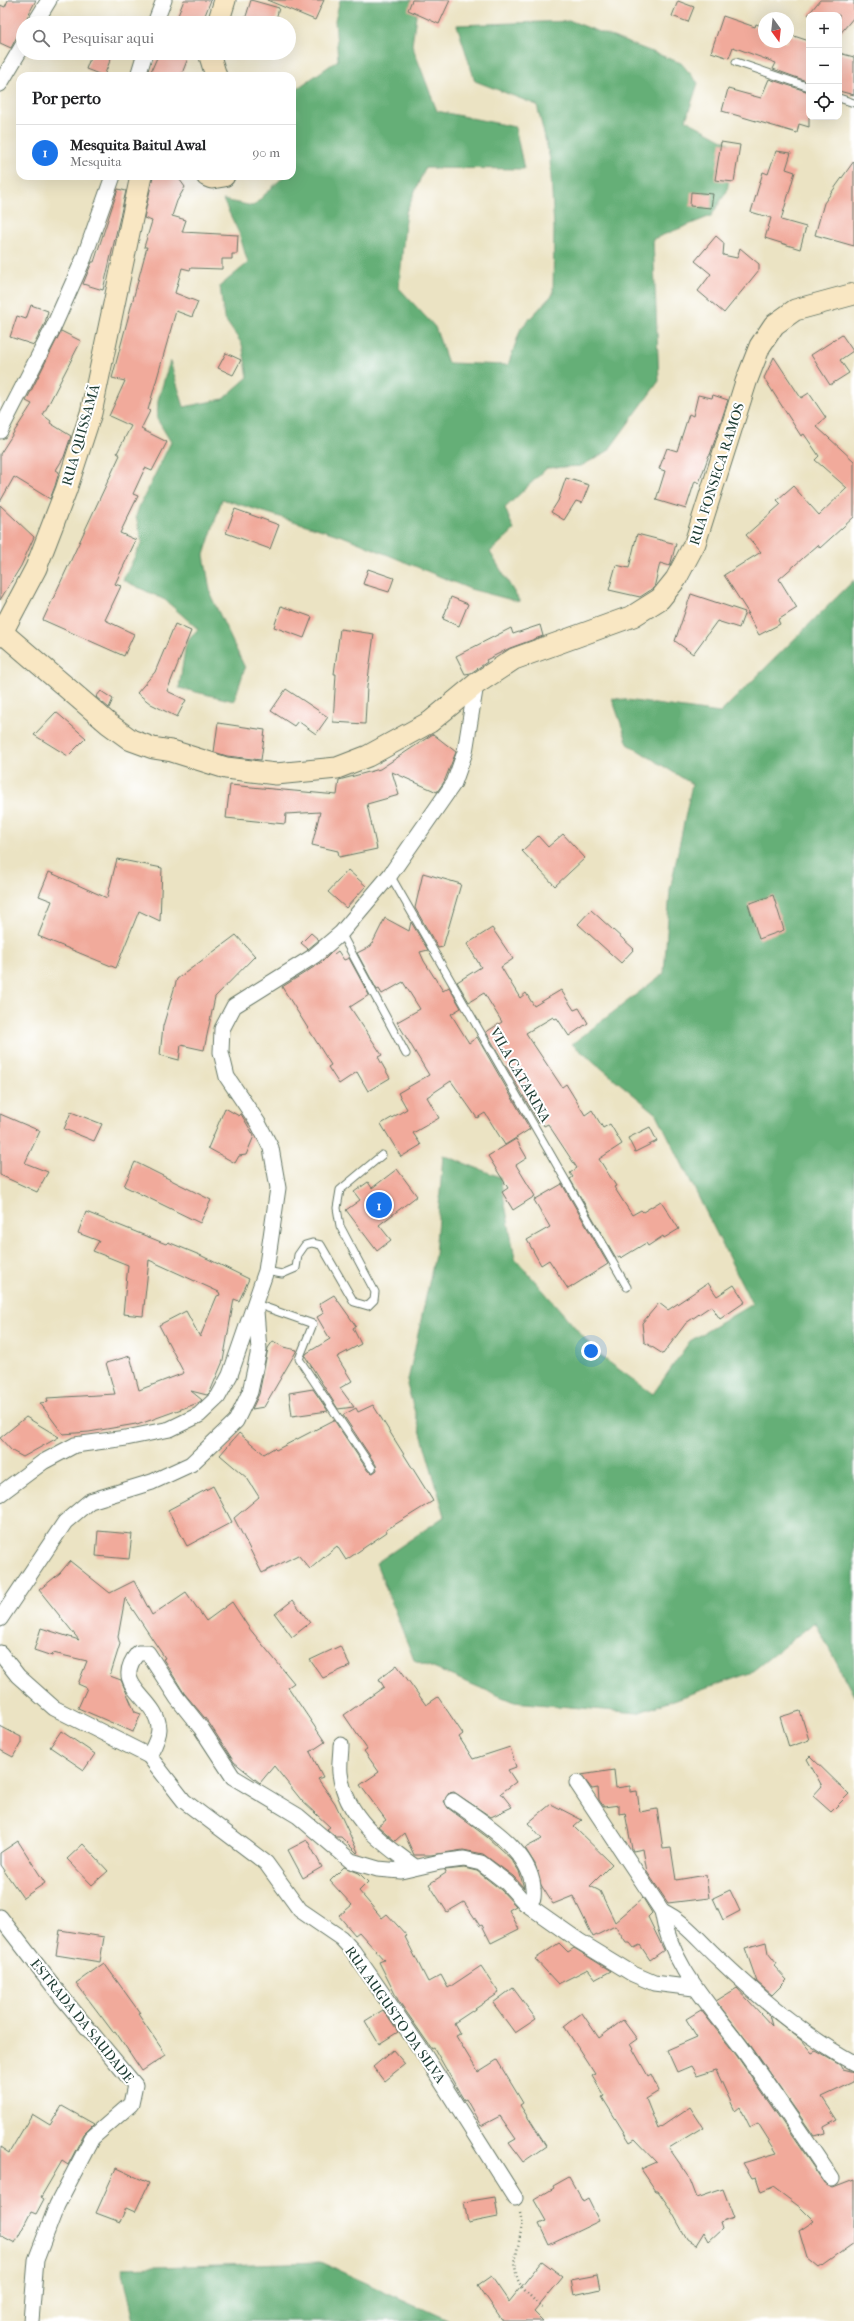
<!DOCTYPE html>
<html lang="pt">
<meta charset="utf-8">
<style>
:root{--surface:#fff;--page:#f6f6f6;--text:#202124;--muted:#757577;--line:#e0e0e0;--accent:#1a73e8}
body{margin:0;font-family:"IM FELL French Canon",serif;background:var(--page);color:var(--text)}
.controls{position:absolute;right:12px;top:12px;display:grid;overflow:hidden;border-radius:8px;box-shadow:0 4px 16px #0002}
.controls button{width:36px;height:36px;display:grid;place-items:center;padding:0;border:0;border-bottom:1px solid var(--line);background:var(--surface);color:var(--text);font:20px sans-serif}
.compass{position:absolute;left:758px;top:12px;width:36px;height:36px;border-radius:50%;background:var(--surface);box-shadow:0 4px 16px #0002;rotate:165deg}
.you{position:absolute;left:591px;top:1351px;width:14px;height:14px;margin:-10px;border:3px solid #fff;border-radius:50%;background:#1a73e8;box-shadow:0 0 0 6px #1a73e833}
.badge{display:grid;place-items:center;width:26px;height:26px;border-radius:50%;background:var(--accent);color:#fff;font-size:13px;font-weight:700}
.pin{position:absolute;translate:-50% -50%;border:2px solid #fff;box-shadow:0 1px 4px #0006}
.list{margin:0;padding:0;list-style:none}
h2{display:flex;justify-content:space-between;align-items:center;height:52px;margin:0;padding:0 16px;font-size:17px}
h2 small{font-size:13px;font-weight:400;color:var(--muted)}
.list li{display:grid;grid-template-columns:26px 1fr auto;gap:12px;align-items:center;box-sizing:border-box;height:56px;padding:0 16px;border-top:1px solid var(--line)}
.list b{display:block;font-size:15px;white-space:nowrap}
.list p{margin:0;font-size:13px;white-space:nowrap;color:var(--muted)}
.list em{font-size:13px;font-style:normal;color:var(--muted)}
.icon{flex:none;width:22px;height:22px;fill:none;stroke:currentColor;stroke-width:2;stroke-linecap:round;stroke-linejoin:round}
.map{position:relative;flex:none;width:854px;height:2321px;overflow:hidden}
.search{position:absolute;background:var(--surface);box-shadow:0 4px 16px #0002;left:16px;top:16px;width:280px;height:44px;display:flex;align-items:center;gap:10px;box-sizing:border-box;padding:0 14px;border-radius:22px;color:var(--muted);font-size:15px}
.panel{position:absolute;background:var(--surface);box-shadow:0 4px 16px #0002;left:16px;top:72px;width:280px;height:108px;border-radius:12px}
.map>svg:first-child{display:block}
.forest{fill:#65af77;stroke:#427656}
.building{fill:#f1aa9b}
.lines{fill:none;stroke-linecap:round;stroke-linejoin:round}
.lane-casing{stroke:#676;stroke-width:9}
.street-casing{stroke:#676;stroke-width:17}
.secondary-casing{stroke:#676;stroke-width:23}
.path{stroke:#676;stroke-width:2.5;stroke-dasharray:1 3;stroke-linecap:butt}
.lane{stroke:#fff;stroke-width:7}
.street{stroke:#fff;stroke-width:15}
.secondary{stroke:#f9e7c3;stroke-width:21}
.labels{text-anchor:middle;dominant-baseline:central;stroke-width:4;stroke-linejoin:round;paint-order:stroke}
.street-label{font-size:14px;fill:#1f3d34;stroke:#fff}
</style>
<div class="map">
<svg width="854" height="2321" viewBox="0 0 854 2321">
<rect width="100%" height="100%" fill="#fff"/>
<filter id="ink" filterUnits="userSpaceOnUse"><feTurbulence type="fractalNoise" baseFrequency=".025" numOctaves="2"/><feDisplacementMap in="SourceGraphic" scale="8" xChannelSelector="R" yChannelSelector="G"/><feConvolveMatrix kernelMatrix="1 2 1 2 8 2 1 2 1" color-interpolation-filters="sRGB"/></filter>
<filter id="wash" filterUnits="userSpaceOnUse"><feTurbulence type="fractalNoise" baseFrequency=".012" numOctaves="4" result="noise"/><feDisplacementMap in="SourceGraphic" scale="16" xChannelSelector="R" yChannelSelector="G"/><feGaussianBlur stdDeviation="0.9" result="paint"/><feColorMatrix in="noise" values="0 0 0 0 0 0 0 0 0 0 0 0 0 0 0 0 0 1.4 0 .05"/><feComposite in="paint" operator="in"/></filter>
<g filter="url(#wash)">
<rect width="100%" height="100%" fill="#ebe3c3"/>
<g class="forest">
<path d="M340 0H418L412 45 437 111 515 127 524 169 425 168 406 212 399 288 435 327 448 363 508 365 521 328 553 294 554 228 550 159 537 105 475 81 457 25 571 21 681 63 698 83 686 120 734 146 727 191 711 216 653 239 659 381 608 451 581 466 547 468 505 508 514 530 490 552 520 602 470 589 345 537 222 499 204 555 211 596 245 668 234 701 179 688 186 643 198 629 165 600 123 580 142 542 136 516 139 507 171 442 157 419 158 400 170 361 184 407 223 399 248 377 242 344 224 318 220 286 248 263 239 233 223 200 253 206 284 176H292V168L297 164 292 126V92L338 60 335 20Z"/>
<path d="M854 580V1696L815 1622 750 1673 637 1713 514 1702 414 1660 376 1563 445 1516 407 1385 435 1255 443 1155 500 1177 515 1258 599 1355 653 1394 690 1341 752 1304 657 1114 572 1044 664 973 670 890 692 784 628 744 612 698 720 713Z"/>
<path d="M320 2262 450 2321H134L122 2268Z"/>
</g>
<g id="blocks">
<g class="building">
<path d="M8 0H36L11 48 0 43V5L5 7Z"/>
<path d="M184 0H211L202 23H175Z"/>
<path d="M251 0 279 8 275 23H244Z"/>
<path d="M267 0H324L315 20Z"/>
<path d="M412 0H450L439 24 408 10Z"/>
<path d="M820 0H854V17L839 35V15H808Z"/>
<path d="M678 1 694 7 688 22 672 16Z"/>
<path d="M723 16 755 27 756 24 764 27V42H788V34L809 41V82L773 69 776 63 733 47 729 58 711 52Z"/>
<path d="M92 53H113L104 76 86 69Z"/>
<path d="M159 53H190L181 76H149Z"/>
<path d="M839 53 854 57V95L839 91Z"/>
<path d="M769 79 809 92V127L799 124 797 133 722 111 728 89 761 98Z"/>
<path d="M721 142 740 145 734 182 715 180Z"/>
<path d="M776 151 791 153 786 169 795 172 781 220 806 227 800 249 765 238 771 218 751 212 763 172 768 174Z"/>
<path d="M854 161V246L815 235 824 203Z"/>
<path d="M153 176H177L185 187 177 201 172 216 186 220 182 232 238 235 237 254H232V259H222V269L191 268 190 270 182 268 175 293 198 302 192 317 176 311 148 410 150 411 141 429 167 442 152 471 145 468 133 494 138 496 120 533 136 540 115 584 121 586 105 620 134 634 124 656 43 620 120 455 117 453 131 426 109 416 125 381 112 378 147 247H144L152 221 144 218Z"/>
<path d="M118 189 126 191 103 290 83 284 92 262H94Z"/>
<path d="M691 192 713 194 711 208 690 206Z"/>
<path d="M716 236 724 243 723 255 737 258 740 248 759 264V270L724 313 698 291 711 274 695 261Z"/>
<path d="M31 305 48 311 45 323 34 345 10 337 17 316 26 319Z"/>
<path d="M61 331 81 341 43 415 51 421 50 423 71 436 64 457 56 470 59 472 55 486 50 499 14 477 0 502V454L32 404 26 401Z"/>
<path d="M842 335 853 351 840 360 849 373 830 385 811 355Z"/>
<path d="M226 353 241 360 233 375 218 368Z"/>
<path d="M774 357 801 398 809 393 826 418 816 426 854 461V517L820 548 818 545 779 579 797 608 778 620 780 624 759 635 747 613 749 614 724 575 761 552 746 535 781 504 777 500 793 486 819 515 847 488 815 460 819 456 804 434 801 436 764 378Z"/>
<path d="M698 395 712 398 713 395 728 400 710 455H709L699 483 695 481 686 509 656 500 665 471 659 469 667 448 677 451 689 414 693 416Z"/>
<path d="M566 478 589 485 582 503 576 501 564 520 551 512 558 501Z"/>
<path d="M0 505 34 537 21 566 0 600Z"/>
<path d="M235 509 279 525 270 549 226 533Z"/>
<path d="M637 534 676 544 670 566 660 563 654 588 640 597 609 590 616 565 629 568Z"/>
<path d="M368 569 394 578 389 592 363 584Z"/>
<path d="M691 594 745 612 739 628 717 621 693 654 675 641Z"/>
<path d="M451 597 468 604 459 626 443 619Z"/>
<path d="M281 606 312 617 304 638 274 627Z"/>
<path d="M175 624 191 631 167 691 186 700 177 717 151 704 137 693 155 672Z"/>
<path d="M540 625 543 636 510 648 486 660 487 662 471 673 465 674 456 656 511 628 513 634Z"/>
<path d="M340 629 374 634 367 687 365 724 333 722 336 674H334Z"/>
<path d="M286 689 328 717 316 734 298 721 294 726 271 711Z"/>
<path d="M101 691 113 699 109 708 96 697Z"/>
<path d="M56 712 86 738 68 756 34 735Z"/>
<path d="M218 723 265 730 261 760 227 756 214 752Z"/>
<path d="M433 734 456 752 444 782 437 792 392 772 399 795 367 804 377 849 339 857 338 851 312 845 320 812 286 814 285 824 226 818 230 785 337 795 339 780 380 769Z"/>
<path d="M563 834 585 858 555 886 522 851 538 836 548 847Z"/>
<path d="M117 859 162 868 160 921 139 911 116 968 38 936 52 901 39 896 49 872 107 898Z"/>
<path d="M348 870 366 886 346 908 328 892Z"/>
<path d="M423 873 461 884 443 947 438 948 415 908Z"/>
<path d="M773 895 784 930 759 939 748 904Z"/>
<path d="M591 910 634 949 621 963 578 924Z"/>
<path d="M385 918 409 931 411 922 428 950 420 952 424 961 443 991 449 987 461 1008 451 1014 469 1043 477 1037 530 1129 505 1145 485 1113 477 1118 451 1081 427 1097 439 1118 413 1133 421 1145 401 1157 381 1124 407 1109 398 1093 429 1075 397 1022 420 1009 403 982 382 994 379 989 377 990 357 953 371 946Z"/>
<path d="M492 928 513 959 501 967 520 998 526 993 534 1006 561 990 574 1010 579 1008 588 1023 569 1036 557 1018 555 1019 553 1017 526 1033 562 1087 566 1084 585 1115 592 1110 603 1128 610 1124 622 1144 599 1159 616 1186 614 1187 632 1215 641 1210 643 1212 661 1201 679 1229 664 1238 663 1236 648 1246 646 1243 621 1258 620 1256 616 1258 570 1179 573 1177 570 1173 577 1168 548 1124 544 1126 541 1121 539 1123 486 1032 502 1022 484 993 469 1002 457 982 481 967 467 944Z"/>
<path d="M311 933 319 940 308 949 301 943Z"/>
<path d="M236 935 255 956 215 997 204 1050 181 1045 179 1060 160 1055 163 1026 177 979Z"/>
<path d="M338 951 344 960 349 958 369 995 350 1007 382 1055 378 1057 390 1078 368 1091 357 1072 339 1084 328 1067 331 1065 282 987 322 962 332 952 334 954Z"/>
<path d="M225 1108 239 1116 241 1114 254 1136 246 1155 239 1156 235 1163 208 1148Z"/>
<path d="M71 1112 102 1124 94 1141 64 1129Z"/>
<path d="M0 1114 40 1131 25 1163 48 1172 37 1192 0 1175Z"/>
<path d="M650 1127 657 1141 635 1152 628 1138Z"/>
<path d="M516 1139 527 1158 516 1165 535 1196 513 1210 502 1192 508 1188 488 1156Z"/>
<path d="M135 1162 211 1200 200 1223 124 1186Z"/>
<path d="M397 1169 417 1196 379 1225 391 1240 377 1251 346 1210 360 1200 354 1192 368 1182 372 1188Z"/>
<path d="M562 1184 608 1264 568 1289 549 1260 541 1265 527 1240 550 1227 534 1200Z"/>
<path d="M86 1212 166 1244 168 1242 202 1256 249 1279 239 1301 234 1299 223 1361 210 1392 207 1395 191 1391 202 1400 198 1403 137 1425 136 1424 89 1432 63 1434 40 1403 48 1402 47 1398 115 1394 106 1363 130 1356 139 1390 184 1373 159 1325 186 1311 200 1337 217 1296 220 1295 219 1292 149 1260 143 1316 123 1314 128 1265 93 1251 99 1241 78 1233Z"/>
<path d="M708 1283 717 1296 734 1285 745 1302 720 1319 711 1306 686 1323 663 1354 644 1342 642 1323 659 1303 668 1310Z"/>
<path d="M334 1295 356 1326 353 1328 361 1344 337 1357 352 1381 340 1388 354 1407 338 1409 305 1356 307 1353 330 1339 317 1317 324 1313 319 1304Z"/>
<path d="M273 1341 283 1347 297 1350 264 1407 252 1409 259 1394 268 1348Z"/>
<path d="M313 1389 328 1411 292 1416 289 1393Z"/>
<path d="M373 1405 433 1501 386 1530 387 1532 346 1560 337 1546 310 1569 298 1555 262 1573 234 1518 259 1497 247 1478 220 1455 239 1433 264 1454 274 1448 276 1450 334 1420 368 1471 373 1473 377 1470 376 1465 343 1415 356 1408 358 1412Z"/>
<path d="M26 1417 59 1437 23 1457 12 1451 0 1438Z"/>
<path d="M213 1486 232 1522 187 1546 168 1510Z"/>
<path d="M98 1531 132 1534 129 1559 96 1556Z"/>
<path d="M70 1561 110 1593 134 1581 152 1615 186 1592 206 1621 232 1602 249 1628 294 1683 288 1687 325 1742 310 1752 323 1777 318 1779 335 1803 358 1852 357 1853 341 1837H336L327 1829 330 1827 302 1801 274 1766 260 1783 234 1762 209 1723 184 1693 163 1659 165 1658 125 1598 118 1637 120 1644 110 1676 121 1680 135 1712 141 1714 133 1732 78 1708 87 1688 78 1684 87 1661 53 1653 52 1656 34 1650 41 1628 79 1640 39 1590 60 1573Z"/>
<path d="M293 1600 310 1623 292 1637 275 1614Z"/>
<path d="M340 1646 350 1666 323 1678 310 1660Z"/>
<path d="M397 1665 426 1705 438 1697 463 1734 459 1737 473 1759 510 1747 516 1767 508 1770 516 1782 501 1793 512 1807 491 1817 454 1792 449 1793 444 1801 448 1808 487 1837 511 1859 519 1871 524 1888 513 1876 483 1854 463 1850 431 1855H414L404 1833 395 1841 378 1826 386 1820 360 1785 379 1772 364 1751 367 1749 344 1715 384 1687 379 1679Z"/>
<path d="M800 1711 809 1740 789 1747 780 1717Z"/>
<path d="M0 1726 21 1737V1743L13 1757 0 1750Z"/>
<path d="M61 1731 95 1754 84 1770 50 1747Z"/>
<path d="M810 1756 849 1794 831 1812 813 1796 822 1786 807 1759Z"/>
<path d="M614 1770 616 1788 630 1786V1792L637 1791 640 1812 657 1809 663 1849 671 1848 676 1880 706 1875 709 1898 668 1903 647 1872 643 1849 633 1851 632 1849 625 1813 619 1814V1805L604 1807 599 1800 598 1788 592 1789 581 1775Z"/>
<path d="M551 1804 582 1820 574 1827 612 1864 590 1886 600 1891 615 1922 643 1898 652 1913 648 1917 664 1950 650 1960 640 1945 634 1948 630 1943H626L615 1926 593 1937 573 1896 553 1904 541 1885 535 1864 525 1848 542 1839 528 1823Z"/>
<path d="M307 1840 322 1867 303 1878 288 1850Z"/>
<path d="M18 1841 45 1883 23 1898 0 1865V1853Z"/>
<path d="M83 1844 108 1871 92 1885 67 1859Z"/>
<path d="M344 1867 359 1873 368 1882 359 1891 382 1918 387 1914 407 1936 405 1937 428 1982 441 1975 448 1988 481 1966 499 1993 454 2023 460 2034 456 2036 478 2072 497 2060 523 2103 520 2105 546 2146 523 2162 509 2143 516 2139 500 2116 481 2126 466 2099 464 2100 461 2095 434 2048 432 2049 398 2000 379 1962 384 1960 359 1932 355 1935 339 1916 352 1905 330 1881Z"/>
<path d="M464 1868 477 1871 501 1890 516 1906 509 1910 519 1929 491 1943 482 1925 480 1926 464 1902 447 1912 429 1884 446 1873 445 1870Z"/>
<path d="M730 1890 740 1911 723 1920 713 1898Z"/>
<path d="M60 1930 104 1937 100 1962 56 1955Z"/>
<path d="M766 1942 768 1953 776 1963 774 1966 787 1980 772 1995 757 1982 745 1948Z"/>
<path d="M559 1943 568 1952 574 1948 611 1971 596 1979 588 1969 558 1984 535 1959Z"/>
<path d="M104 1963 140 2013 138 2014 166 2055 142 2071 115 2031 113 2032 76 1983Z"/>
<path d="M513 1988 536 2019 515 2033 493 2003Z"/>
<path d="M737 1988 772 2026 769 2015 801 2040 812 2053 816 2051 840 2065 842 2069 854 2072V2082L822 2097 837 2120 824 2127 825 2133 814 2136 751 2046 716 2001Z"/>
<path d="M383 2010 398 2032 379 2044 365 2021Z"/>
<path d="M701 2010 737 2056 825 2184 833 2188 854 2180V2243L819 2268 807 2258 799 2231 814 2221 801 2208 773 2187 761 2192 756 2177 752 2178 743 2163 777 2153 758 2123 750 2127 740 2107 735 2111 716 2070 697 2076 691 2066 677 2072 667 2050 697 2037 686 2019Z"/>
<path d="M582 2013 599 2038 623 2020 637 2039 630 2044 648 2076 651 2074 659 2091 646 2099 658 2129 690 2107 703 2127 669 2148 689 2177 697 2198 723 2189 734 2218 720 2223 722 2229 709 2241 704 2232 696 2245 687 2239 669 2207 658 2191H656L641 2169 657 2162 635 2139 630 2142 602 2097 604 2096 592 2076 595 2074 564 2026Z"/>
<path d="M393 2050 405 2064 384 2081 373 2067Z"/>
<path d="M62 2106 94 2124 84 2134 68 2165 62 2161 41 2197 44 2199 36 2214 31 2212 15 2243 0 2235V2147L9 2153 32 2114 50 2125Z"/>
<path d="M116 2168 149 2183 135 2212 126 2208 120 2222 96 2213Z"/>
<path d="M569 2177 583 2202 588 2199 599 2221 549 2245 539 2224 546 2221 534 2200 554 2188 553 2186Z"/>
<path d="M495 2197 498 2217 468 2223 464 2202Z"/>
<path d="M542 2261 563 2277 534 2312 543 2321H503L478 2285 491 2276 509 2302Z"/>
<path d="M597 2275 600 2289 574 2295 571 2280Z"/>
</g>
</g>
</g>
<g filter="url(#ink)">
<use href="#blocks" fill-opacity="0" stroke="#676" stroke-width="1"/>
<g class="lines">
<defs>
<g id="lane">
<path d="M736 62 809 87"/>
<path d="M839 98 854 103"/>
<path d="M390 875 627 1287"/>
<path d="M341 933 406 1054"/>
<path d="M266 1271 282 1274 296 1268 298 1255 305 1245 312 1243 321 1245 354 1302 368 1306 374 1300 375 1292 340 1226 337 1208 340 1190 382 1155"/>
<path d="M256 1304 313 1324 299 1359 372 1468"/>
</g>
<g id="street">
<path d="M35 23 49 0"/>
<path d="M155 23 164 0"/>
<path d="M138 76 145 53"/>
<path d="M0 84 23 45"/>
<path d="M0 431 52 330 84 258 113 176"/>
<path d="M0 1494 43 1462 75 1445 126 1438 170 1429 199 1415 218 1397 230 1375 266 1271 278 1188 271 1148 258 1123 227 1077 221 1052 222 1029 234 1006 314 956 341 933 390 875 454 783 465 752 476 684"/>
<path d="M0 1619 65 1522 90 1501 152 1482 191 1464 236 1421 250 1392 259 1350 256 1311"/>
<path d="M0 1653 18 1676 54 1708 149 1756 184 1801 266 1863 300 1910 341 1938 353 1951 424 2054 515 2198"/>
<path d="M341 1745C341 1754 339 1764 340 1773 345 1817 383 1844 415 1867"/>
<path d="M149 1756C153 1748 159 1738 159 1729 158 1697 109 1687 138 1653H148L177 1698 201 1728 233 1777 298 1816 351 1861 378 1869 401 1871 440 1862 464 1859 481 1863 507 1883 525 1903 579 1941 633 1974 654 1983 694 1988"/>
<path d="M577 1783 662 1911"/>
<path d="M453 1801C483 1823 538 1853 533 1898L525 1903"/>
<path d="M0 1917 61 1996 135 2085 131 2104 92 2138 57 2205 36 2260 31 2321"/>
<path d="M832 2179C803 2136 774 2093 744 2051 712 2007 670 1966 662 1911 686 1922 700 1942 719 1959 760 1998 804 2036 854 2063"/>
</g>
<g id="secondary">
<path d="M218 23 225 0"/>
<path d="M209 53 216 76"/>
<path d="M207 176 212 178 224 176"/>
<path d="M3 633 109 724 131 740 153 748 172 751 226 768 276 774 337 768 368 756 430 722 476 684 514 659 633 616 660 599 676 579 695 543 746 382 760 346 774 325 795 310 854 294"/>
<path d="M0 636 36 568 66 490 91 413 141 176"/>
</g>
</defs>
<use href="#lane" class="lane-casing"/>
<use href="#street" class="street-casing"/>
<use href="#secondary" class="secondary-casing"/>
<path class="path" d="M520 2213C526 2235 509 2258 518 2280 522 2290 535 2300 542 2308"/>
<use href="#lane" class="lane"/>
<use href="#street" class="street"/>
<use href="#secondary" class="secondary"/>
</g>
</g>
<g class="labels">
<g class="street-label">
<text transform="translate(81 435) rotate(-74)">RUA QUISSAMÃ</text>
<text transform="translate(717 474) rotate(-72)">RUA FONSECA RAMOS</text>
<text transform="translate(520 1075) rotate(60)">VILA CATARINA</text>
<text transform="translate(395 2015) rotate(55)">RUA AUGUSTO DA SILVA</text>
<text transform="translate(82 2021) rotate(51)">ESTRADA DA SAUDADE</text>
</g>
</g>
</svg>
<div class="controls">
<button>+</button>
<button>−</button>
<button><svg class="icon" aria-label="locate" viewBox="0 0 24 24"><circle cx="12" cy="12" r="6"/><path d="M12 2v4M12 18v4M2 12h4M18 12h4"/></svg></button>
</div>
<svg class="compass" viewBox="-18 -18 36 36"><path d="M0-13l5 13h-10z" fill="#e53935"/><path d="M0 13l5-13h-10z" fill="#757577"/></svg>
<div class="you"></div>
<div class="pin badge" style="left:379px;top:1205px">1</div>
<div class="search"><svg class="icon" aria-label="search" viewBox="0 0 24 24"><circle cx="10" cy="10" r="6"/><path d="M15 15l6 6"/></svg>Pesquisar aqui</div>
<section class="panel">
<h2>Por perto<small></small></h2>
<ul class="list">
<li><span class="badge">1</span><div><b>Mesquita Baitul Awal</b><p>Mesquita</p></div><em>90 m</em></li>
</ul>
</section>
</div>
